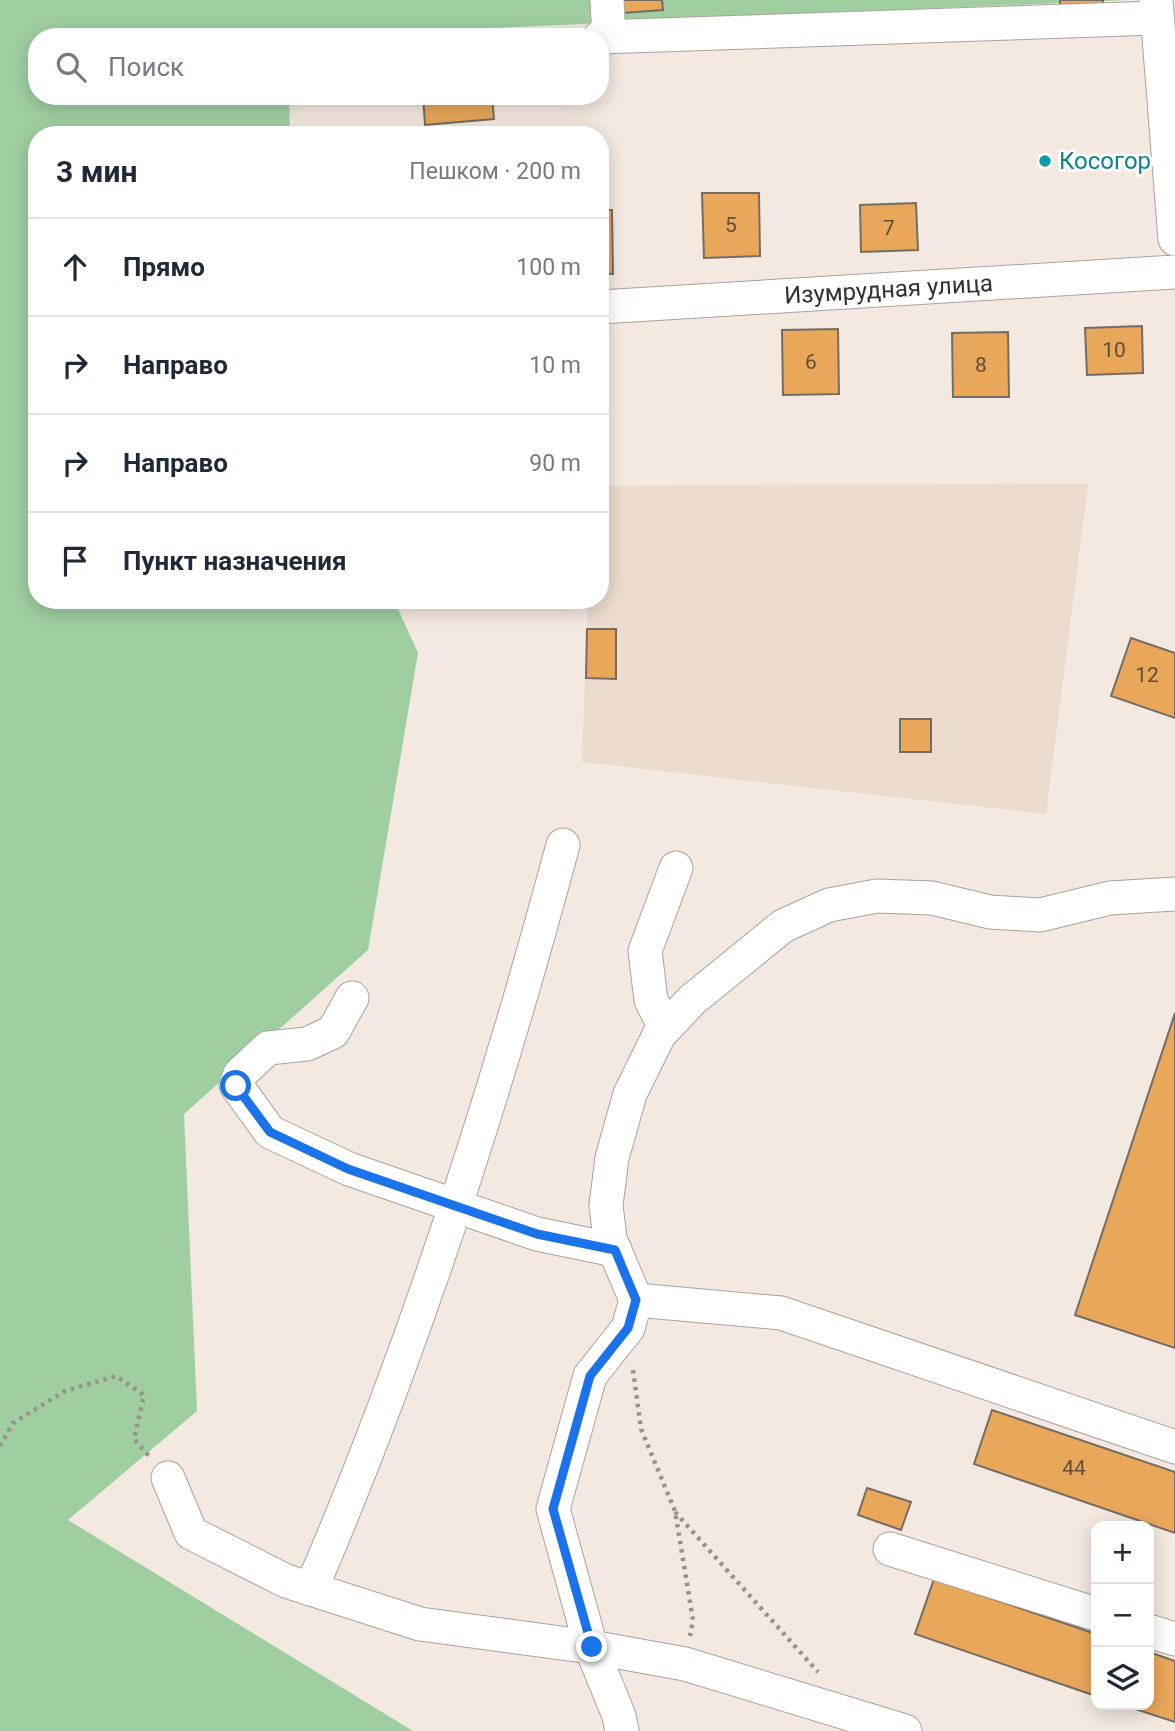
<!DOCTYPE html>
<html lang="ru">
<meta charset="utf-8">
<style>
:root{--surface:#fff;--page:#f6f6f7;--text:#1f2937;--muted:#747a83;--line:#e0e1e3}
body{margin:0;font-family:Roboto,sans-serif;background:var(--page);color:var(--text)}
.controls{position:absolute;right:21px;bottom:21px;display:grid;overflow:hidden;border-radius:14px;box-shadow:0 4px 18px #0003}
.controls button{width:63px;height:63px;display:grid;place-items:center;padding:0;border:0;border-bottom:2px solid var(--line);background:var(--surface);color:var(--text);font:35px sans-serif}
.stop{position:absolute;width:21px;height:21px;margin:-16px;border:5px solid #1a73e8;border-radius:50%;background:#fff}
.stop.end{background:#1a73e8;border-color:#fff;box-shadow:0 2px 7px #0008}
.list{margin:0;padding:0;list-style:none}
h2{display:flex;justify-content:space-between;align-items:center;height:91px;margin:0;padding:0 28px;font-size:30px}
h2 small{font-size:23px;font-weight:400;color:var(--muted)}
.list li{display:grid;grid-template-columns:46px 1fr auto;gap:21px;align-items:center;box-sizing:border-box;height:98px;padding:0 28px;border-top:2px solid var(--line)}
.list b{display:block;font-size:26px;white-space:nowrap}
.list em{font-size:23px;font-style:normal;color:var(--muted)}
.icon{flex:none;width:38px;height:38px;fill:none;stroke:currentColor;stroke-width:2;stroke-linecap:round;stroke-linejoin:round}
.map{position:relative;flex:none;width:1175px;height:1731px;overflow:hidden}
.search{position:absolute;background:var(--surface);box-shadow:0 4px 18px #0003;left:28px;top:28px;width:581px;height:77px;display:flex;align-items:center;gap:18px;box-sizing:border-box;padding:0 24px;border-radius:28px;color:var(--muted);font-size:26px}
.panel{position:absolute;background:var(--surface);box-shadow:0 4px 18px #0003;left:28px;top:126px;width:581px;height:483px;border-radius:28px}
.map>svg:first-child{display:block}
.built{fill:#ebdcce}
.green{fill:#9fcfa1}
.building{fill:#e9a75a;stroke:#756d65;stroke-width:2}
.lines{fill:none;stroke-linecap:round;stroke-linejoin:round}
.minor-casing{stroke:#aba299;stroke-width:35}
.path{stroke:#99928c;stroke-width:4.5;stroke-dasharray:3.5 5;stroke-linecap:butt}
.minor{stroke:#fff;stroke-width:33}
.route{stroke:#1a73e8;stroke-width:9}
.culture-dot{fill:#0f9aa8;stroke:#fff;stroke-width:2.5}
.labels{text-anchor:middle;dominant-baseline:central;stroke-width:6;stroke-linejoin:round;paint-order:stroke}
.number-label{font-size:21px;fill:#614e38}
.culture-label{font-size:24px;fill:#0d838f;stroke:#fff;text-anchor:start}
.street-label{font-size:24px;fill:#34302d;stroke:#fff}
</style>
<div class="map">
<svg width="1175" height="1731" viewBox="0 0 1175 1731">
<rect width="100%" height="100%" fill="#f3e9e0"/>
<path class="built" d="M1088 484 1046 814 582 762 588 600H600V486Z"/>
<path class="green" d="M0 0H1128L286 37H37V96H289L290 135H37V600H394L418 653 368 950 184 1114 197 1411 68 1520 413 1731H0Z"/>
<g class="building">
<path d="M622 0H662L663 10 622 13Z"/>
<path d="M1060 0H1103V4L1060 5Z"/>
<path d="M423 96H492L494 119 425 125Z"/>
<path d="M702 193H759L760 256 704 258Z"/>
<path d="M916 203 918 250 861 252 860 205Z"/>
<path d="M600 210H612L613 274H600Z"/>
<path d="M1142 326 1143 373 1087 375 1085 328Z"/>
<path d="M838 329 839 394 783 395 782 330Z"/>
<path d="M1008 332 1009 397H953L952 333Z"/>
<path d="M587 629H616V679L586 678Z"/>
<path d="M1131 638 1175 653V718L1111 696Z"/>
<rect x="900" y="719" width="31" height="33"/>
<path d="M1175 1013V1348L1075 1315Z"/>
<path d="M992 1410 1175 1472V1533L974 1464Z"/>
<path d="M867 1488 911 1502 901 1530 858 1515Z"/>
<path d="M934 1579 1096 1634V1696L915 1634Z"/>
<path d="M1149 1652 1175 1661V1722L1123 1705H1149Z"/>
</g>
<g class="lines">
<defs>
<g id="minor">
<path d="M607 0 609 37"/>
<path d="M1156 0 1175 239"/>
<path d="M600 37 1156 18"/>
<path id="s1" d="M600 307 1175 272"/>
<path d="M1175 894 1110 898 1040 915 990 912 932 898 877 896 829 905 783 926 692 1000 659 1035 630 1094 612 1158 606 1205 610 1239 636 1300 781 1313 1175 1447"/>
<path d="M352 998 333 1032 307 1044 268 1048 240 1074 236 1085 270 1132 349 1169 537 1234 615 1250"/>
<path d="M665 1028 651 1000 645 951 676 868"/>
<path d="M168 1478 191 1533 286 1581 420 1624 591 1647 685 1664 905 1731"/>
<path d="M890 1549 1096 1614"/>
<path d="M311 1589C415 1348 495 1098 563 845"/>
<path d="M1149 1631 1175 1639"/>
<path d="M622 1731 619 1716 591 1647 553 1509 590 1376 628 1328 636 1300"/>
</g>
</defs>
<use href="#minor" class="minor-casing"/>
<g class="path">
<path d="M633 1370 641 1429 675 1511 693 1620 690 1636"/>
<path d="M0 1446 13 1423 65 1391 116 1376 144 1395 134 1439 149 1456"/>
<path d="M675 1512 818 1672"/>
</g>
<use href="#minor" class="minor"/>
</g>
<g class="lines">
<path class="route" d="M236 1086 270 1132 348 1169 537 1234 615 1250 636 1300 628 1328 590 1376 553 1509 592 1647"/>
</g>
<circle class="culture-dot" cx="1045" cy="161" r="7"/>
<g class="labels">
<g class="number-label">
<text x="731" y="225">5</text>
<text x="889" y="228">7</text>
<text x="1114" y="350">10</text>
<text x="811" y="362">6</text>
<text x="981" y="365">8</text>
<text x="1147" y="675">12</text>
<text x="1074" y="1468">44</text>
</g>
<g class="culture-label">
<text x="1059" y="161">Косогор</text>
</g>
<g class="street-label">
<text stroke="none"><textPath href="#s1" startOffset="289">Изумрудная улица</textPath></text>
</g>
</g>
</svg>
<div class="controls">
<button>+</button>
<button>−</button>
<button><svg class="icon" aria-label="layers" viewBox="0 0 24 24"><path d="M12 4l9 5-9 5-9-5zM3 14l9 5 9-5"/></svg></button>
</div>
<div class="stop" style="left:236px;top:1086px"></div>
<div class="stop end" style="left:592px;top:1647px"></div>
<div class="search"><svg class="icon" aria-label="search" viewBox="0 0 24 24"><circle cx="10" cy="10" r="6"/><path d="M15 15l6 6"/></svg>Поиск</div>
<section class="panel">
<h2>3 мин<small>Пешком · 200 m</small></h2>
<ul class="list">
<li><svg class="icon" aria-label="ahead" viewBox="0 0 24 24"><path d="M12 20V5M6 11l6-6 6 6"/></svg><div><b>Прямо</b></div><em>100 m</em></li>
<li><svg class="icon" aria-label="right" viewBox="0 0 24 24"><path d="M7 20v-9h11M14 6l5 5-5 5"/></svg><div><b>Направо</b></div><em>10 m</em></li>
<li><svg class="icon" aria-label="right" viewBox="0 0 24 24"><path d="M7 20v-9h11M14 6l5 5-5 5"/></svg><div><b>Направо</b></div><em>90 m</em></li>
<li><svg class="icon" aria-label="arrive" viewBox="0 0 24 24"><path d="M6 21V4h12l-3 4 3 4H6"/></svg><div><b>Пункт назначения</b></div></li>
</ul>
</section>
</div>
